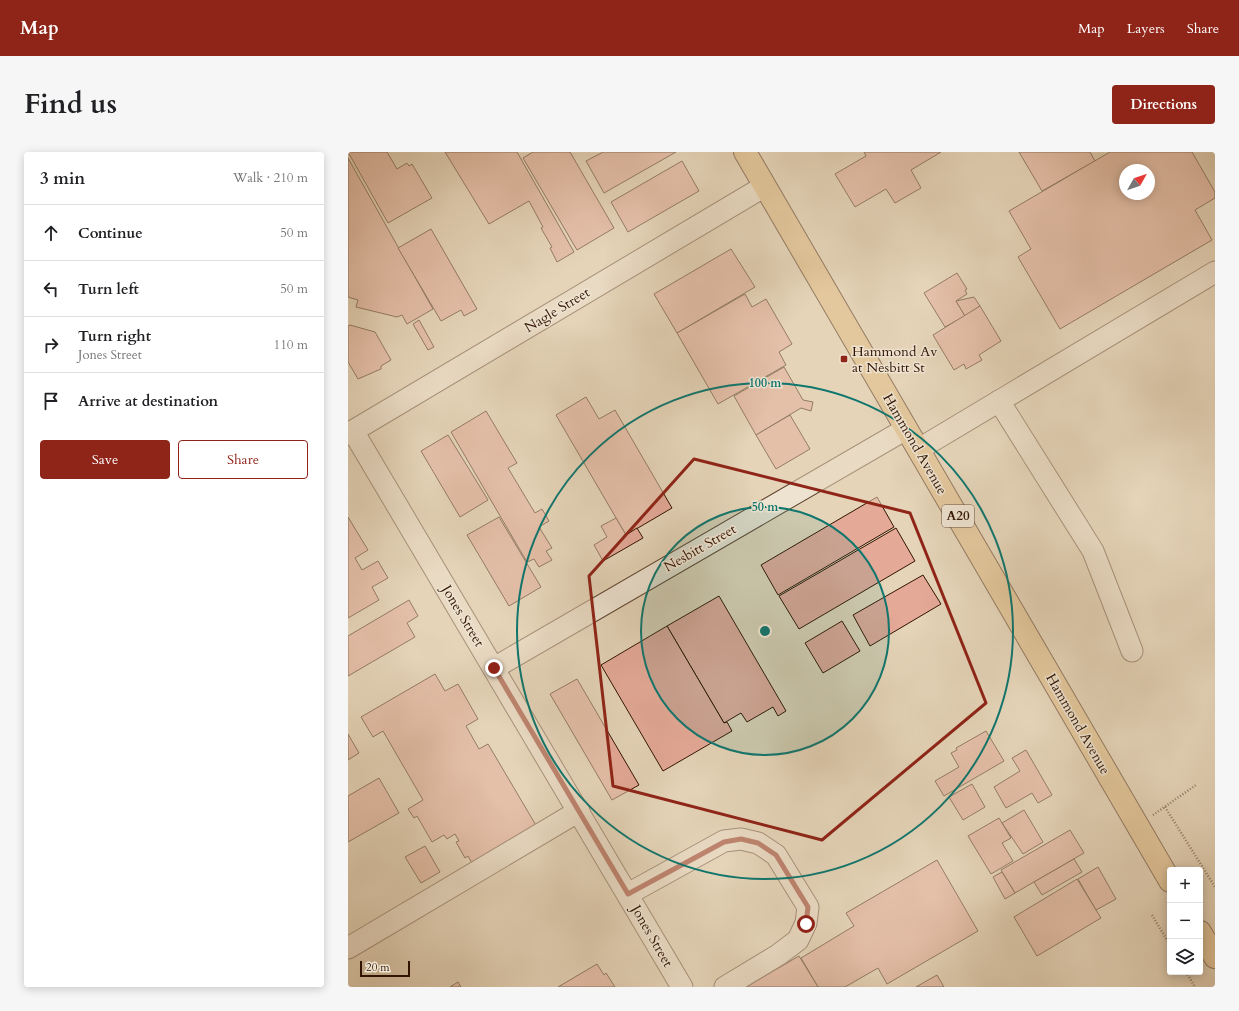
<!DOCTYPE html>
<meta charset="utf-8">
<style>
:root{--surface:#fff;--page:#f6f6f6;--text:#202124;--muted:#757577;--line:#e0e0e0;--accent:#8f2418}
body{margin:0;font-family:Cardo,serif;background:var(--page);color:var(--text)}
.controls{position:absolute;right:12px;bottom:12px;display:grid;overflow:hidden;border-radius:4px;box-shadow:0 2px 10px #0003}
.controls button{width:36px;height:36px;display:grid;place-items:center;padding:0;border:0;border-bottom:1px solid var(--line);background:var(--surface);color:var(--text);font:20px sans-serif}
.compass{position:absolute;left:771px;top:12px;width:36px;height:36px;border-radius:50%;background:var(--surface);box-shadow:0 2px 10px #0003;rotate:50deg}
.scale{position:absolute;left:12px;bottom:10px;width:50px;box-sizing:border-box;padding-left:4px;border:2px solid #311300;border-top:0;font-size:11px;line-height:14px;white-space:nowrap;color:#311300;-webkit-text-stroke:3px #eee3d1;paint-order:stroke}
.stop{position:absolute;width:12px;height:12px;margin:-9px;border:3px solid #8f2418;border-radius:50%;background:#fff}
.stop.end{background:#8f2418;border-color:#fff;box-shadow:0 1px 4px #0008}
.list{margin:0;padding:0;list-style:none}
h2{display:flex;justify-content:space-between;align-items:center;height:52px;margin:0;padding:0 16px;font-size:17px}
h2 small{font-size:13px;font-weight:400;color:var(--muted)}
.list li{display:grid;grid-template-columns:26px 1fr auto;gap:12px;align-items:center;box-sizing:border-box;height:56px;padding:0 16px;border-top:1px solid var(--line)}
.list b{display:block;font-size:15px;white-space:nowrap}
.list p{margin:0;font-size:13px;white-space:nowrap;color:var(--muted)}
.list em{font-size:13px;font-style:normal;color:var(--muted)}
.actions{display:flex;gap:8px;padding:12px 16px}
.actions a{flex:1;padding:9px 0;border:1px solid var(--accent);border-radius:4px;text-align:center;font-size:14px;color:var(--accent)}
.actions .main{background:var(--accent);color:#fff}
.icon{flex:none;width:22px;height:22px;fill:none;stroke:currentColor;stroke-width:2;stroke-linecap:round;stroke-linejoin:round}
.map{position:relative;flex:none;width:867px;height:835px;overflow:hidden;border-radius:4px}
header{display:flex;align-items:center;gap:24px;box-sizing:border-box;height:56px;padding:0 20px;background:var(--accent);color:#fff}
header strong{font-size:19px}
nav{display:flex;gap:22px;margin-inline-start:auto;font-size:14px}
.intro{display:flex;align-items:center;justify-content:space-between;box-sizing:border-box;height:96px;padding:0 24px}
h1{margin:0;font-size:28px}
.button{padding:10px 18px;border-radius:4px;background:var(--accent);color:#fff;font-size:14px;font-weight:700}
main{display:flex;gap:24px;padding:0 24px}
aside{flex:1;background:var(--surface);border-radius:4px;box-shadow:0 2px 10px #0003}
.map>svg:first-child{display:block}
.building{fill:#e4a997;stroke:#311300;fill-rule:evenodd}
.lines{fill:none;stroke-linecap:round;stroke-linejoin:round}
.minor-casing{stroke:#5e432e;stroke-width:23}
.highway-casing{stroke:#311300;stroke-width:24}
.path{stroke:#311300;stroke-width:2.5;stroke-dasharray:1 2;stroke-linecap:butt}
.minor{stroke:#eee3d1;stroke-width:21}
.highway{stroke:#e2ba7c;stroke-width:22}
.route{stroke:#8f2418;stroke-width:5}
.marked{fill:none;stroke:#8f2418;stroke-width:3;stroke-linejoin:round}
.ring{fill:none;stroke:#0f766e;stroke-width:2}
.poi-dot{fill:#8f2418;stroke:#eee3d1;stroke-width:1.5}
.labels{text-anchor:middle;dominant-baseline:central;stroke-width:3;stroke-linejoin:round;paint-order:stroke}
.shield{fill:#eee3d1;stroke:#6a513f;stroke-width:1}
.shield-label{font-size:13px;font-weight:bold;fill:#311300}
.street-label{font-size:14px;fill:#311300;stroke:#eee3d1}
.poi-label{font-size:14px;fill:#311300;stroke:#eee3d1;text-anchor:start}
.centre{fill:#0f766e;stroke:#eee3d1;stroke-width:2}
.ring-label{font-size:12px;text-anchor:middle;font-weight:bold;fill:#0f766e;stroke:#eee3d1;stroke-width:3;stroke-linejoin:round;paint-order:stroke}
</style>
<header>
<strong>Map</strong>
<nav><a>Map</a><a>Layers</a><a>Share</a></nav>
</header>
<div class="intro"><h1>Find us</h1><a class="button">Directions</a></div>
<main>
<aside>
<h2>3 min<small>Walk · 210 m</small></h2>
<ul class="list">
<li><svg class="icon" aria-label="ahead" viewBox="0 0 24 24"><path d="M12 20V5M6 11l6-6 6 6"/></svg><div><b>Continue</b></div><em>50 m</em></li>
<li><svg class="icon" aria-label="left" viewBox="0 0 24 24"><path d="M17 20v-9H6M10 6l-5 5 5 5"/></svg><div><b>Turn left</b></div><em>50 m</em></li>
<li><svg class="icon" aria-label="right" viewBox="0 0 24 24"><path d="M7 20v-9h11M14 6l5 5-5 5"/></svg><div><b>Turn right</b><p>Jones Street</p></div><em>110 m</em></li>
<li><svg class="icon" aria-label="arrive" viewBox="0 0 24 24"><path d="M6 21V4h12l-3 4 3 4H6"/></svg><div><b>Arrive at destination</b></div></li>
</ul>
<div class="actions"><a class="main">Save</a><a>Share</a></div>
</aside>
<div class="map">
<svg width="867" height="835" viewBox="0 0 867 835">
<rect width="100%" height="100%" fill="#e5d4b8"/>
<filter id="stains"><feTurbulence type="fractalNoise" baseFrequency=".005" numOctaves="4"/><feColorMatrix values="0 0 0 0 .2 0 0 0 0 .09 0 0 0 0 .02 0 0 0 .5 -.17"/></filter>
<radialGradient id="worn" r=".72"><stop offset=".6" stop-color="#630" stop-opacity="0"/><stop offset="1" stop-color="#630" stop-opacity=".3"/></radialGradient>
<g class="building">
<path d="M0 0H39L49 17 59 11 61 14 64 12 84 46 40 71Z"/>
<path d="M97 0H169L226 100 209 110 202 96 204 95 193 76 195 75 181 49 141 72Z"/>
<path d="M185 0H222L266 76 229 98 175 6Z"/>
<path d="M255 0H328L256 41 238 9Z"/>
<path d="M516 0H593L563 18 573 36 547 51 538 37 507 55 487 22 518 4Z"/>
<path d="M671 0H742L747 9 694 39Z"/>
<path d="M762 0H844L867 40V46L847 58 864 88 712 177 670 105 683 97 661 59ZM777 18H801V42H777Z"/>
<path d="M0 6 85 157 59 172 54 163 49 165 8 155 10 148 0 145Z"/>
<path d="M334 9 351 39 280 80 263 50Z"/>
<path d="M83 77 129 157 116 164 113 158 93 169 50 96Z"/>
<path d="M383 97 407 135 329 181 306 142Z"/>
<path d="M609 121 619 137 617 138 619 142 608 149 617 164 597 175 576 141Z"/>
<path d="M397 142 404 155 418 147 444 192 431 200 438 213 370 252 329 181Z"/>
<path d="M626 145 632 154 617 164 608 149Z"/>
<path d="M632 154 653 189 631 203 634 208 618 217 616 212 606 218 585 183Z"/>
<path d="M71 168 86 195 80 198 65 172Z"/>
<path d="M2 173 27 180 43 208 33 214V217L10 227 0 210V174Z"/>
<path d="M436 215 455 248 465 250 463 259 453 256 408 283 386 244Z"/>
<path d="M238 245 251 267 267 258 324 356 278 383 208 263Z"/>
<path d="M138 259 169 311 160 316 187 361 194 357 201 369 191 375 204 396 198 399 204 408 191 415 186 407 179 410 103 280Z"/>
<path d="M442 263 462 297 428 317 408 283Z"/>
<path d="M100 283 140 348 112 365 73 299Z"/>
<path d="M529 345 546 375 430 443 413 413Z"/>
<path d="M0 365 20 398 7 406 14 418 30 409 40 426 24 435 31 448 0 466Z"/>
<path d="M151 365 193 435 161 454 119 383Z"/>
<path d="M268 366 278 383 289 376 295 386 255 409 246 393 259 385 253 374Z"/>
<path d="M548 376 567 409 451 477 431 444Z"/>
<path d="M575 423 593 452 522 494 505 463Z"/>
<path d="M371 444 438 559 430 564 425 555 399 570 393 561 376 571 319 474Z"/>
<path d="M61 448 70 464 59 471 67 485 0 524V484Z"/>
<path d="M494 469 512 499 475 521 457 491Z"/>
<path d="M319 474 376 571 379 570 384 579 315 619 253 513Z"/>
<path d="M87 522 97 539 110 532 130 567 118 574 131 597 140 592 189 675 125 713 120 704 117 706 108 690 111 689 107 682 99 687 96 683 84 690 69 664 66 666 60 657 75 648 35 579 25 585 13 565Z"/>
<path d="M229 527 291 633 264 648 202 542Z"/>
<path d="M638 579 656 609 596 644 587 629 611 615 603 601 609 598 608 596Z"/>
<path d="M0 582 11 601 0 608Z"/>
<path d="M678 598 704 643 690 651 684 641 658 656 646 635 672 619 664 606Z"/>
<path d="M31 626 51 661 0 690V644Z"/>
<path d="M624 632 637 655 615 668 601 645Z"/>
<path d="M676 658 695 690 675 702 654 671Z"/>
<path d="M651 666 663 686 654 691 665 709 643 722 620 684Z"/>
<path d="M722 678 736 701 667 741 653 718Z"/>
<path d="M77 694 92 720 73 731 57 705Z"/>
<path d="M726 707 734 720 694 743 686 730Z"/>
<path d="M589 708 630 779 539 832 530 816 497 835H470L453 806 506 774 498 761Z"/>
<path d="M750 715 768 747 748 758 730 727Z"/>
<path d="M654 720 667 741 657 747 645 725Z"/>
<path d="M729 727 753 766 689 804 666 765Z"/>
<path d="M451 804 470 835H398Z"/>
<path d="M249 812 256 823 258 821 267 835H210Z"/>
<path d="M589 823 596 835H568Z"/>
<path d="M110 830 113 835H102Z"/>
</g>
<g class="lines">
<defs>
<g id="minor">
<path d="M651 249 745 399 784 499"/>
<path d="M5 279 334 835"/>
<path d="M0 282 417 34"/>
<path d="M571 297 867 120"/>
<path d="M146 516 558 277"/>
<path d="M280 742 376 689 393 687 410 691 428 703 460 755 458 771 450 788 430 803 377 835"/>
<path d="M0 796 231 659"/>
</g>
<g id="highway">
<path d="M397 0 822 729"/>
<path d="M852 780 867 805"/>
</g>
</defs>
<use href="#minor" class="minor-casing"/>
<use href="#highway" class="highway-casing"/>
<g class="path">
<path d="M817 655 867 735"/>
<path d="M805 663 848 633"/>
<path d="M804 763 822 793"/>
<path d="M838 820 847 835"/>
</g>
<use href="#minor" class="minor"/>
<use href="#highway" class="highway"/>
</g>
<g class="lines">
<path class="route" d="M146 516 280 742 376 690 393 687 410 691 428 703 460 755 458 772"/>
</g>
<path d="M0 0H867V835H0ZM346 307 562 361 638 551 474 688 265 634 241 424Z" fill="#e5d4b8" fill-opacity=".55" fill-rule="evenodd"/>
<path class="marked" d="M346 307 562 361 638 551 474 688 265 634 241 424Z"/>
<circle cx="417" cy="479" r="124" fill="#0f766e" fill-opacity=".12"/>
<g class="ring">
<circle cx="417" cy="479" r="124"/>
<circle cx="417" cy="479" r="248"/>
</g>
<rect class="poi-dot" x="492" y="203" width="8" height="8" rx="2"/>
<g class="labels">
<rect class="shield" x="594" y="353" width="32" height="22" rx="3"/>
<g class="shield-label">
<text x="610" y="364">A20</text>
</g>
<g class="street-label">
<text transform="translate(209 158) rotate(-31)">Nagle Street</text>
<text transform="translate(567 292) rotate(60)">Hammond Avenue</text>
<text transform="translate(352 396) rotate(-30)">Nesbitt Street</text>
<text transform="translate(115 464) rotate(59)">Jones Street</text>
<text transform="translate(730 572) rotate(60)">Hammond Avenue</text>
<text transform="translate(304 784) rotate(60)">Jones Street</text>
</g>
<g class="poi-label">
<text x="504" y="199">Hammond Av<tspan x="504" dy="16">at Nesbitt St</tspan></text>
</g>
</g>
<circle cx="417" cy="479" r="6" class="centre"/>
<g class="ring-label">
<text x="417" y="235">100 m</text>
<text x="417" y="359">50 m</text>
</g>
<rect width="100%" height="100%" filter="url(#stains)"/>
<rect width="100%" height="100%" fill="url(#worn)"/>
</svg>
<div class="controls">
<button>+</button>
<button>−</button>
<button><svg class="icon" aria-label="layers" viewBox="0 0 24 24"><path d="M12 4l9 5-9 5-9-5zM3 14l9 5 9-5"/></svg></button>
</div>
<svg class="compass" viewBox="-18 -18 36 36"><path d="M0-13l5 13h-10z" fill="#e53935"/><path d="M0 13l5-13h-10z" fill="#757577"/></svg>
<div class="scale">20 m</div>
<div class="stop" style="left:458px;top:772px"></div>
<div class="stop end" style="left:146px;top:516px"></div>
</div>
</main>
